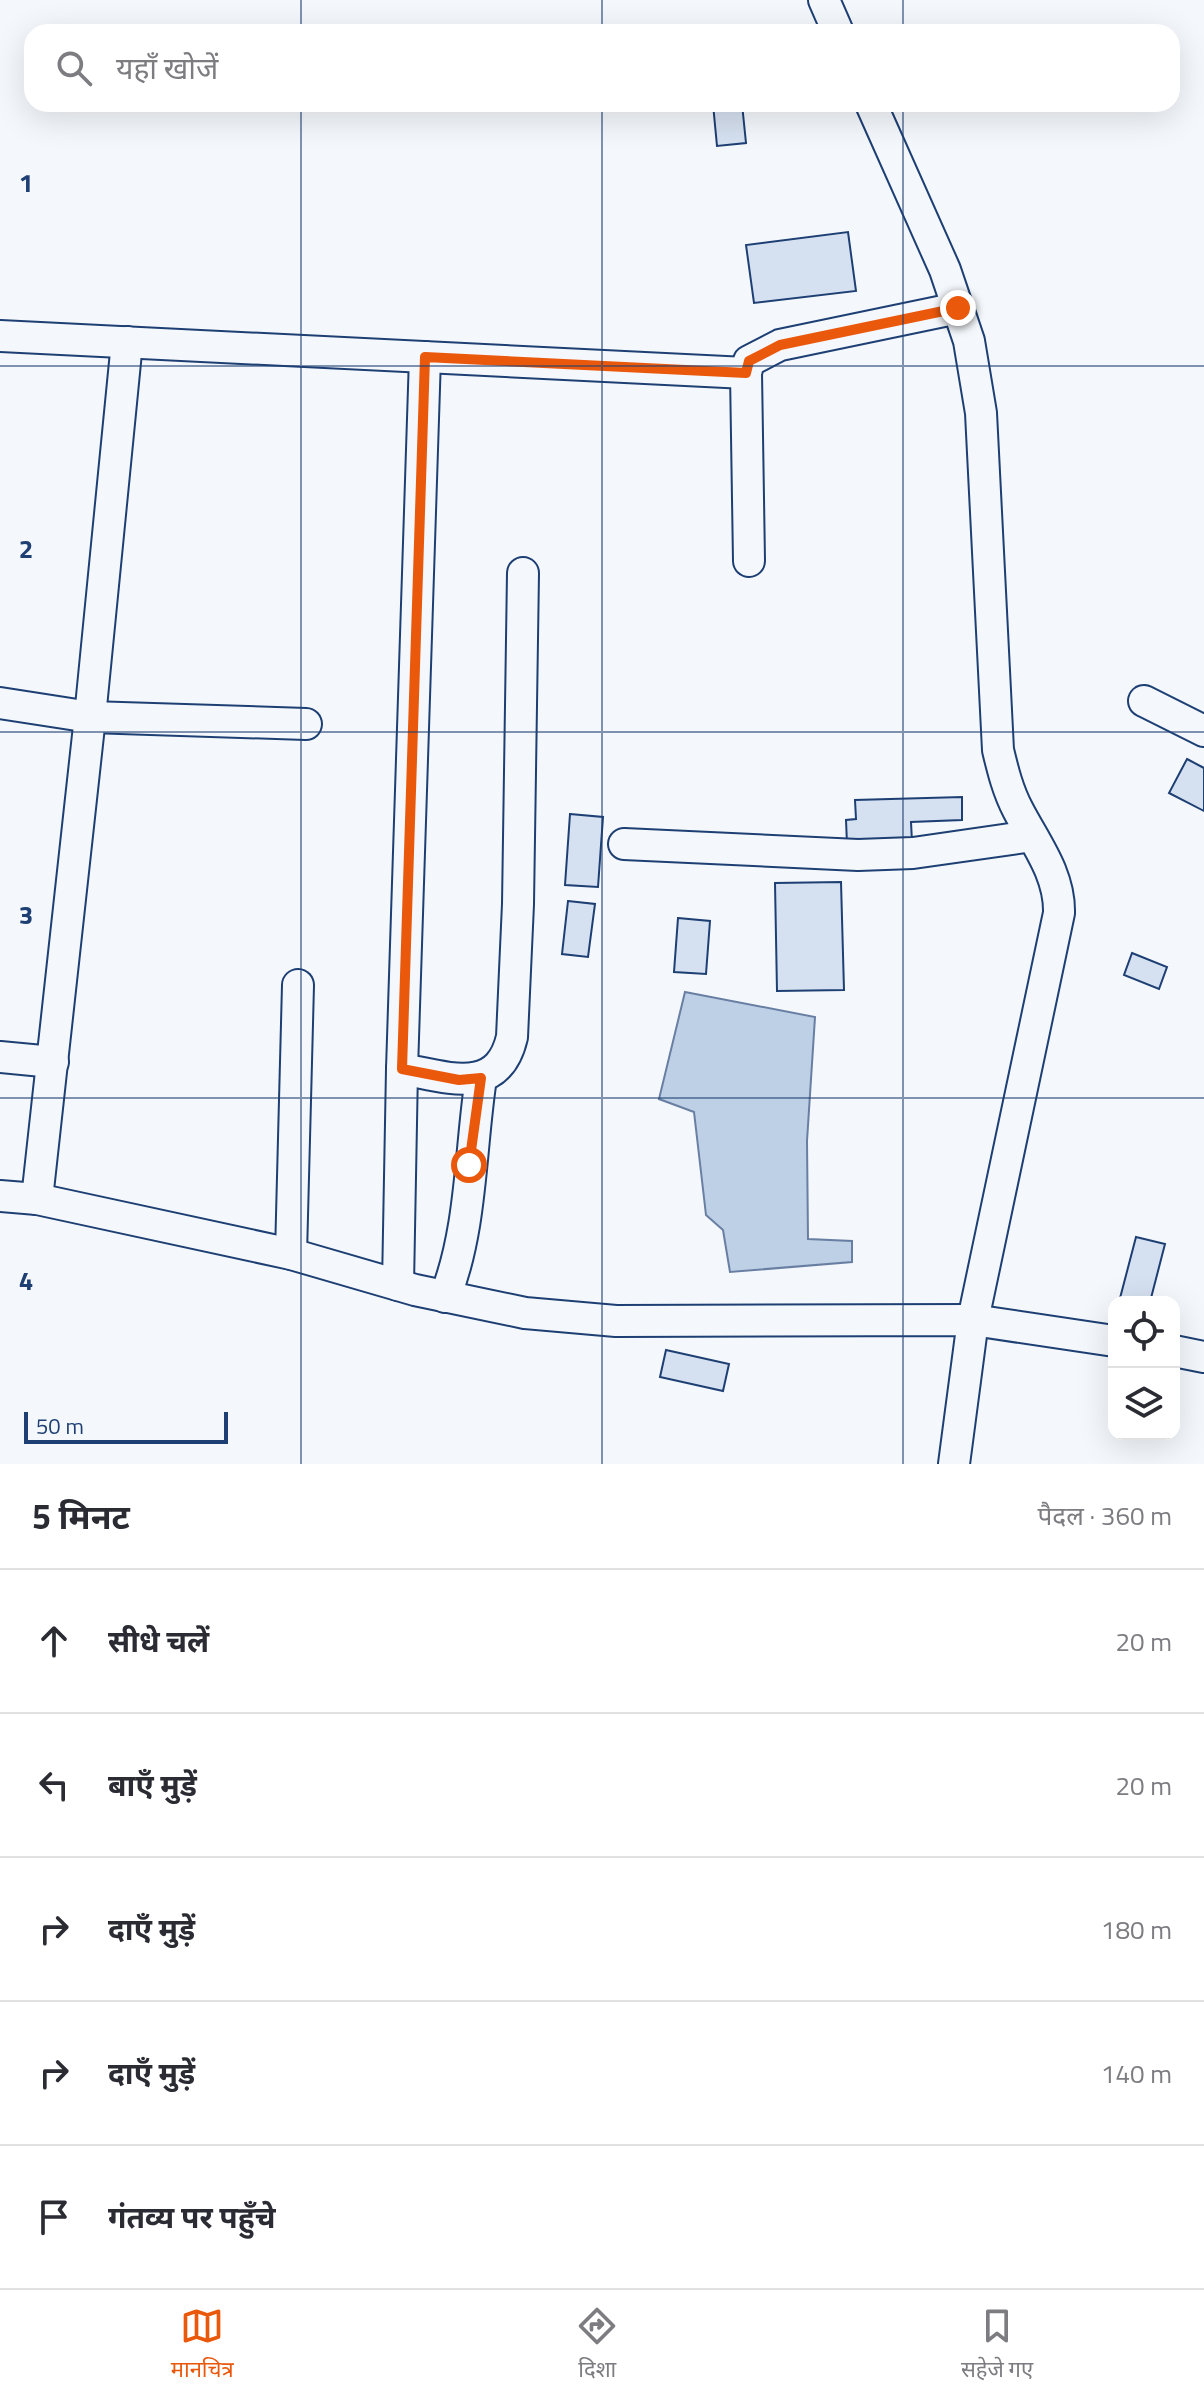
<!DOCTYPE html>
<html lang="hi">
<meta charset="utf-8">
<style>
:root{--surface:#fff;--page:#f2f2f3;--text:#2b2b33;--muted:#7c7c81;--line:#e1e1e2;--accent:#ea580c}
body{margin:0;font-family:"Titillium Web","Noto Sans Devanagari",sans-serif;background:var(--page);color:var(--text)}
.controls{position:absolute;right:24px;bottom:24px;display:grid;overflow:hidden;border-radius:16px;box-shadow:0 8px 32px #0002}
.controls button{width:72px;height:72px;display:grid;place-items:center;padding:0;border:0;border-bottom:2px solid var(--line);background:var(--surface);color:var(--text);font:40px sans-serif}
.scale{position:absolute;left:24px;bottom:20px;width:204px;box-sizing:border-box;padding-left:8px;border:4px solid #1d3f73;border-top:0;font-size:22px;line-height:28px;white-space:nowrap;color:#1d3f73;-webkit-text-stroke:6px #f4f7fb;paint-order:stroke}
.stop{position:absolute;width:24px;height:24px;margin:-18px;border:6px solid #ea580c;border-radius:50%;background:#fff}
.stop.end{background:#ea580c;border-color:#fff;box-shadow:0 2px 8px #0008}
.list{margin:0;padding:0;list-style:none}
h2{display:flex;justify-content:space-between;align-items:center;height:104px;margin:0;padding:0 32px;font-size:34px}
h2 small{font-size:26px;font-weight:400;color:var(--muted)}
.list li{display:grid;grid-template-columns:52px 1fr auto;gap:24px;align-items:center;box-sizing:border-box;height:144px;padding:0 32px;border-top:2px solid var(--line)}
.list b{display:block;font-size:30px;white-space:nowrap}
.list em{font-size:26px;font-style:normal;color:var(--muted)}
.icon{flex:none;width:44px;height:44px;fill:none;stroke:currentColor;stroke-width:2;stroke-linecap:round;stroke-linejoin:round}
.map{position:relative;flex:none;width:1204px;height:1464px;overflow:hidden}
.search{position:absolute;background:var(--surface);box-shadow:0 8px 32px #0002;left:24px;right:24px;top:24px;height:88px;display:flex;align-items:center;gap:20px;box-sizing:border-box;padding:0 28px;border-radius:24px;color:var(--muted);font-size:30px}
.sheet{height:824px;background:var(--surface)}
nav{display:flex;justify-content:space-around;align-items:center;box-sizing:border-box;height:112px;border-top:2px solid var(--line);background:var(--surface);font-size:22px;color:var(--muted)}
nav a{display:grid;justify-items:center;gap:4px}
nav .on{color:var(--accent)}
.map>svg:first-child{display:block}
.water{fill:#bed0e5;stroke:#687fa3;stroke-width:2}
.building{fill:#d5e0f0;stroke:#1d3f73;stroke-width:2}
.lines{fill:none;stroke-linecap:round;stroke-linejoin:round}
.minor-casing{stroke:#1d3f73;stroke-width:34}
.minor{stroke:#f4f7fb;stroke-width:30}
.route{stroke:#ea580c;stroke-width:10}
.grid{fill:none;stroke:#1d3f73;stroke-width:2;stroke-opacity:0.55}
.grid-label{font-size:26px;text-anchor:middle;font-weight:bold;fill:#1d3f73;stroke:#f4f7fb;stroke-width:6;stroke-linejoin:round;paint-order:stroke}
</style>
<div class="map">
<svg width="1204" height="1464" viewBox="0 0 1204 1464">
<rect width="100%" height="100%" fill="#f4f7fb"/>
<path class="water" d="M685 992 815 1017 807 1141 808 1239 852 1241V1262L730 1272 723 1230 706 1215 694 1112 659 1099Z"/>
<g class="building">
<path d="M713 104H742L746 143 717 146Z"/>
<path d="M848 232 856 291 754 303 746 245Z"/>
<path d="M1187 759 1204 768V811L1169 793Z"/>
<path d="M962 797V820L911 822 912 842 847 844 846 820 856 819 855 800Z"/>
<path d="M570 814 603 817 598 887 565 885Z"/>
<path d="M841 882 844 990 777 991 775 883Z"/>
<path d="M568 901 595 904 588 957 562 954Z"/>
<path d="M678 918 710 921 706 974 674 972Z"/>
<path d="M1132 953 1167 967 1159 989 1124 975Z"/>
<path d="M1136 1237 1165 1244 1150 1302H1119Z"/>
<path d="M666 1350 729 1364 723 1391 660 1377Z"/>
</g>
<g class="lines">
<defs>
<g id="minor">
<path d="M824 0 838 32"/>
<path d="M871 104 945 270 969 341 981 413 998 750C1003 771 1008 791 1018 810 1035 843 1060 874 1059 913L973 1320 954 1464"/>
<path d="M0 336 746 373"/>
<path d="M749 561 746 373 749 361 780 345 958 308"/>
<path d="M1144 701 1204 731"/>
<path d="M0 703 90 717 306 724"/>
<path d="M624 844 858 855 913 853 1032 836"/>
<path d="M0 1057 53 1062"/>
<path d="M402 1069C447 1077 498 1097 512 1037L518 904 523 573"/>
<path d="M0 1196 37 1199 291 1254 415 1290 525 1313 616 1321 973 1320 1114 1341"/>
<path d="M37 1199 90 717 127 342"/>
<path d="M291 1254 298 985"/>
<path d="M398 1285 402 1069 425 357"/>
<path d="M445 1297C472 1229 470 1150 481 1078"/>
<path d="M1174 1351 1204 1357"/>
</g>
</defs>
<use href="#minor" class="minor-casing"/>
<use href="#minor" class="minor"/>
</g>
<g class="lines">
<path class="route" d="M469 1165 481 1078 459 1080 402 1069 425 357 746 373 749 361 780 345 958 308"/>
</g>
<path class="grid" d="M301 0V32M602 0V32M903 0V32M301 104V1464M602 104V1464M903 104V1464M0 366H1204M0 732H1204M0 1098H1204"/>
<g class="grid-label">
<text x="26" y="192">1</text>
<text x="26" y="558">2</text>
<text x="26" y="924">3</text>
<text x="26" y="1290">4</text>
</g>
</svg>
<div class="controls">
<button><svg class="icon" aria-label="locate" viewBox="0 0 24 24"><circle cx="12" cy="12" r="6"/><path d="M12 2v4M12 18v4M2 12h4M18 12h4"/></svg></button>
<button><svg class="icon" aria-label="layers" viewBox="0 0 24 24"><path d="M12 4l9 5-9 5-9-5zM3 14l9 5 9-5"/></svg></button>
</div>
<div class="scale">50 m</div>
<div class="stop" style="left:469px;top:1165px"></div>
<div class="stop end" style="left:958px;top:308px"></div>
<div class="search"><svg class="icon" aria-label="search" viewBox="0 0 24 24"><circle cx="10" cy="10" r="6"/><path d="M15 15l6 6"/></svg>यहाँ खोजें</div>
</div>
<section class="sheet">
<h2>5 मिनट<small>पैदल · 360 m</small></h2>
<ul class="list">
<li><svg class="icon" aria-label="ahead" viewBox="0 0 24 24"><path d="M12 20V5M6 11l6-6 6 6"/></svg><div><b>सीधे चलें</b></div><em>20 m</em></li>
<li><svg class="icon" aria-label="left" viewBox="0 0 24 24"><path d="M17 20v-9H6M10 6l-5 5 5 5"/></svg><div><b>बाएँ मुड़ें</b></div><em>20 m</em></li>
<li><svg class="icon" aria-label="right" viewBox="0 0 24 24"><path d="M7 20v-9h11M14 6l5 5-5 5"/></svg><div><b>दाएँ मुड़ें</b></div><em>180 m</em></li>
<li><svg class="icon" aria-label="right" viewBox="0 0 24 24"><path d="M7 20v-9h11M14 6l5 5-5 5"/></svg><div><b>दाएँ मुड़ें</b></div><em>140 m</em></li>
<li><svg class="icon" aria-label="arrive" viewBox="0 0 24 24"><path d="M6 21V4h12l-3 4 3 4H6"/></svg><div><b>गंतव्य पर पहुँचे</b></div></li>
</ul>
</section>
<nav>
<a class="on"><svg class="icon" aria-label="map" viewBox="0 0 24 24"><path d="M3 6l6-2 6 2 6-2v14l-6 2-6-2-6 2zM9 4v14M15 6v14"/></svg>मानचित्र</a>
<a><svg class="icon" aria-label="directions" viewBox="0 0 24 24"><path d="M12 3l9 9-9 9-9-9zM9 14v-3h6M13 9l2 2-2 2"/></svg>दिशा</a>
<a><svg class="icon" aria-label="saved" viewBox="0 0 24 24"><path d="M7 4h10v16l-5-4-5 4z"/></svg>सहेजे गए</a>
</nav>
